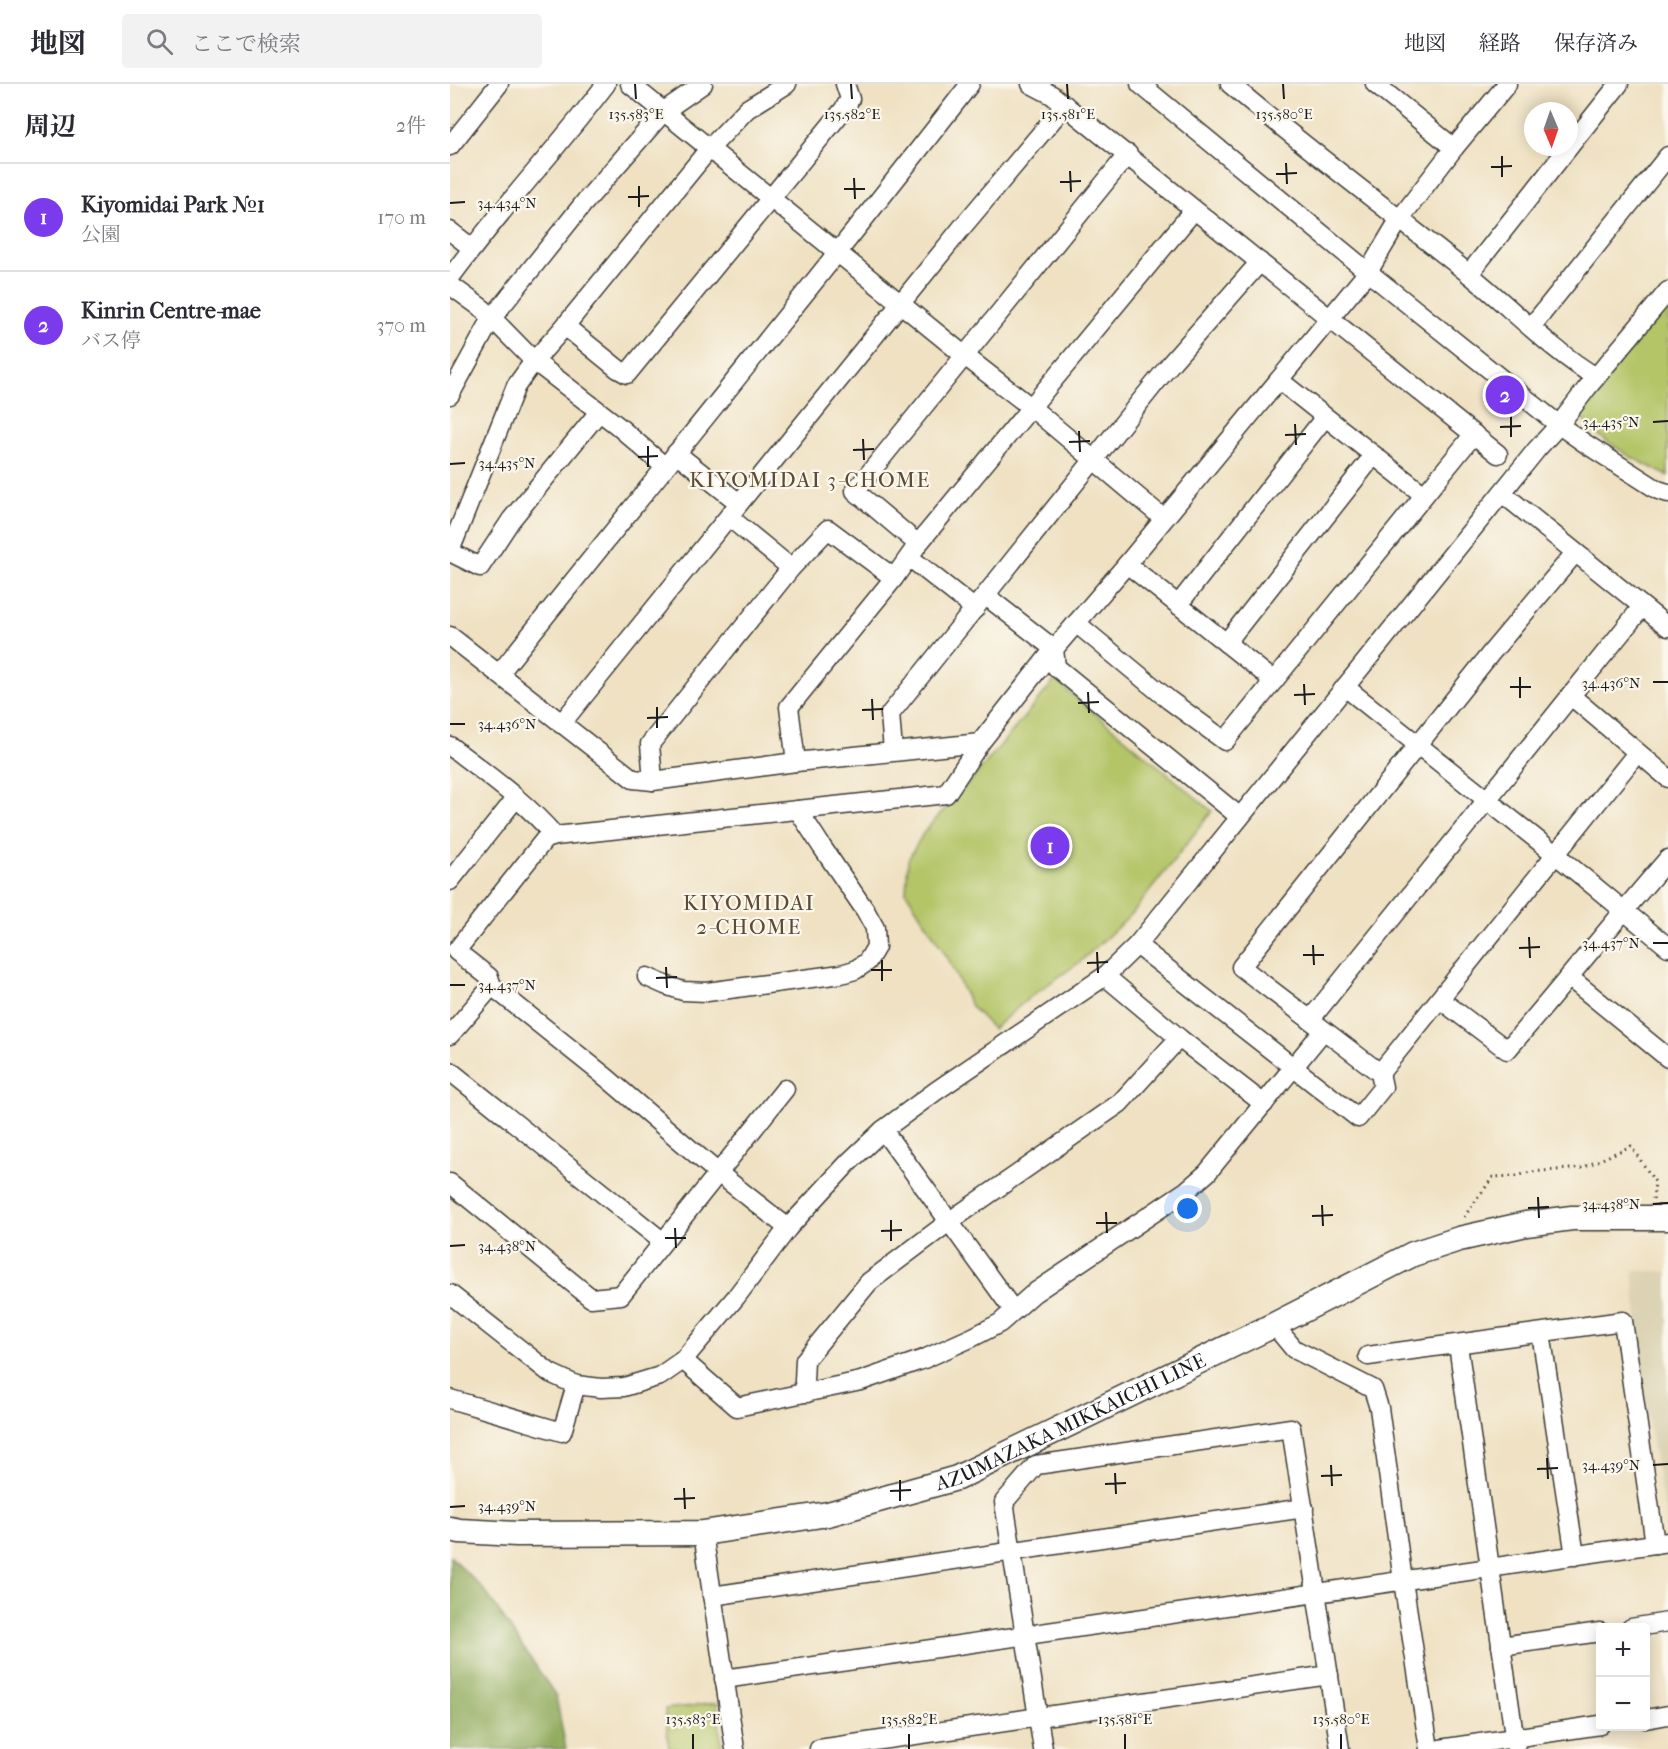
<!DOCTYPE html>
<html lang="ja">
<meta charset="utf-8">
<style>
:root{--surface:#fff;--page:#f2f2f3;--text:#2b2b33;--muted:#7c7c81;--line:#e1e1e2;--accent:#7c3aed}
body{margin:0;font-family:"IM FELL French Canon","Noto Serif JP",serif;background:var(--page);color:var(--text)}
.controls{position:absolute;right:18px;bottom:18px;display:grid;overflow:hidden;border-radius:6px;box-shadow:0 3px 15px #0003}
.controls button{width:54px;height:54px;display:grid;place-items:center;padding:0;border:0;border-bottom:2px solid var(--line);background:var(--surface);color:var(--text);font:30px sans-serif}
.compass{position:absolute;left:1074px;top:18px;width:54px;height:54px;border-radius:50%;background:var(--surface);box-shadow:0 3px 15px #0003;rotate:178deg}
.you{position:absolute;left:738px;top:1125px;width:21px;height:21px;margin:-15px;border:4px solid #fff;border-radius:50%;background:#1a73e8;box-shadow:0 0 0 9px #1a73e833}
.badge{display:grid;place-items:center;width:39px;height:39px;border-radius:50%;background:var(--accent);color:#fff;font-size:20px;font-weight:700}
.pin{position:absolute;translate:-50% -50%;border:3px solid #fff;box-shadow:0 2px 6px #0006}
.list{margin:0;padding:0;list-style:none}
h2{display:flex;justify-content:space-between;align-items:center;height:78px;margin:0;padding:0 24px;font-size:26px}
h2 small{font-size:20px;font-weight:400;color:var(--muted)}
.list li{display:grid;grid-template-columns:39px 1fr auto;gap:18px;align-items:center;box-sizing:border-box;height:108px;padding:0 24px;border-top:2px solid var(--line)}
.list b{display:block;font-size:22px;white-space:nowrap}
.list p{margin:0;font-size:20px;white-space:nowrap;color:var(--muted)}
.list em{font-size:20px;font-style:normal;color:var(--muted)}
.icon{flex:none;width:33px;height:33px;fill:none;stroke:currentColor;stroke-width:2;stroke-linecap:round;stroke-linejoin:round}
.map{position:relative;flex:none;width:1218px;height:1665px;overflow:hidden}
header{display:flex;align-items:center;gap:36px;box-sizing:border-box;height:84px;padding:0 30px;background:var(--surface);border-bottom:2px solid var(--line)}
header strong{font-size:28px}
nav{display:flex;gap:33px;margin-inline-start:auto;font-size:21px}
.search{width:420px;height:54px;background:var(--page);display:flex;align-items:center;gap:15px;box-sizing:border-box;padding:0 21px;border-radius:6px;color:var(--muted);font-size:22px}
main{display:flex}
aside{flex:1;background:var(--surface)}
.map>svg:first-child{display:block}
.built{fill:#dcd3b4}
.green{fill:#b4c568;stroke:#687042;stroke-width:1.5}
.forest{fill:#8faa5c;stroke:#56633c;stroke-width:1.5}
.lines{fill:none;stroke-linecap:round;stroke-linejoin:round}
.minor-casing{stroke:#3c3a35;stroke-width:21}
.major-casing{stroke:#3c3a35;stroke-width:27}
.path{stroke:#3c3a35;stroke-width:3;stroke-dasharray:1.5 4.5;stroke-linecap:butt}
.minor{stroke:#fff;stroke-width:18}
.major{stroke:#fff;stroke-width:24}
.ticks{fill:none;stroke:#1c1c1c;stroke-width:2}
.labels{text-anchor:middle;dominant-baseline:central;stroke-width:4.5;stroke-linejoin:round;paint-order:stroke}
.street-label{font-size:20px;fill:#1c1c1c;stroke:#fbf7ec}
.neighbourhood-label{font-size:21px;letter-spacing:1.5px;fill:#5e4b35;stroke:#fbf7ec}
.ticks-label{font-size:15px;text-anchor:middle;fill:#1c1c1c;stroke:#fbf7ec;stroke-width:4.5;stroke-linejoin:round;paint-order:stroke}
</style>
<header>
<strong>地図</strong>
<div class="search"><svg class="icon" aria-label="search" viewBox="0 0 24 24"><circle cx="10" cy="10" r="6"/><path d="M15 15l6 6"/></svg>ここで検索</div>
<nav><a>地図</a><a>経路</a><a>保存済み</a></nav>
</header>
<main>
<aside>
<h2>周辺<small>2件</small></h2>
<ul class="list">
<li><span class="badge">1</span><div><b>Kiyomidai Park №1</b><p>公園</p></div><em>170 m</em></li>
<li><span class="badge">2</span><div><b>Kinrin Centre-mae</b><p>バス停</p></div><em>370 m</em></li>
</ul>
</aside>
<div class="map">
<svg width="1218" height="1665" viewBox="0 0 1218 1665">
<rect width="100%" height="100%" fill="#fbf7ec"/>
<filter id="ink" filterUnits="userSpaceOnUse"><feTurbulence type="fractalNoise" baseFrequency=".0167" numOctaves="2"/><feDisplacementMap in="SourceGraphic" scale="12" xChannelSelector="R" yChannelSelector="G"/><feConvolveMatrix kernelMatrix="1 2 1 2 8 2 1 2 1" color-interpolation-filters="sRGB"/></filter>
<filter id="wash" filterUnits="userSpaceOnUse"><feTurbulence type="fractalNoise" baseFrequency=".008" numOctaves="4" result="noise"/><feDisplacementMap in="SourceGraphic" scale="24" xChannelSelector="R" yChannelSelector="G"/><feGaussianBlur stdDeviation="1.35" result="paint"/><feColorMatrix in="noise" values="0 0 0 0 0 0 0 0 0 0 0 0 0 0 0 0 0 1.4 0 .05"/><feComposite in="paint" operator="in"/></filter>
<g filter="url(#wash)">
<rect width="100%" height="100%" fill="#efe1c2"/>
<path class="built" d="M1183 1186 1218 1188V1448L1183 1251 1181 1240 1188 1238Z"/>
<g class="green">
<path d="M1218 218V392L1181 373 1142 347 1128 329Z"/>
<path d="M605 596 762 727 682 830 630 878 580 913 543 945 521 922 496 871 456 808 458 776 474 748 530 686Z"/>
<path d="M267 1619 272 1665H219L215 1625Z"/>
</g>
<path class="forest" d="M0 1472 35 1507 106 1612 116 1665H0Z"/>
</g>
<g filter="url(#ink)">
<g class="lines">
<defs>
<g id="minor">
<path d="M180 0 515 272 582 324 713 434"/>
<path d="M581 0 602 11 1048 370"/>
<path d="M690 0 918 188 1109 341 1136 360 1208 406 1218 409"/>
<path d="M780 0C858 66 939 126 1019 190 1060 223 1102 267 1146 293"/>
<path d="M925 0 1004 64"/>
<path d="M0 62 49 0"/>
<path d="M1119 63 1169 0"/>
<path d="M0 147 22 164"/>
<path d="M1019 190 1119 63"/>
<path d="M0 194C49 127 106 66 156 0"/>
<path d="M0 201 33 225 84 277 168 342 214 382"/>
<path d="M115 242 168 285 177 290 394 25 400 15 395 0"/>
<path d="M1082 242 1218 72"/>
<path d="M829 296 974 411"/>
<path d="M0 311 42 234 134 119 214 27 253 0"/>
<path d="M226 369 289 419"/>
<path d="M1052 409 1218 543"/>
<path d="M279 433 341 484"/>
<path d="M468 460 405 407 678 70"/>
<path d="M0 467 66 302 84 277 115 242 259 65 297 25 337 0"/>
<path d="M0 468 30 483 61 436 149 328"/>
<path d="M459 473 525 525"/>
<path d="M677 480 824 597"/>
<path d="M536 512 604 565 606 583 790 733"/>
<path d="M728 521 875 333"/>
<path d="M626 539 719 616 775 657 1024 350"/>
<path d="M0 552 183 695 203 697 346 678 530 659"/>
<path d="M776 559 924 371"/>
<path d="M49 590C206 393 366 199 520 0"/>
<path d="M895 603 1105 770 1218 863"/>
<path d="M1120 611 1218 694"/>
<path d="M111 640 514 141 615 21"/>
<path d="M0 662C36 690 75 717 105 752"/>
<path d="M443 667 440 630 722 278 810 178"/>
<path d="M346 678 339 623 444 494 468 460 744 126"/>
<path d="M203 697 200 660 341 484 378 445 444 494"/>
<path d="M0 797 66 714"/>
<path d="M687 861 908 1034 933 1003 930 989 791 883 1041 569 1125 469"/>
<path d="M655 892 729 954 814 1020"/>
<path d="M197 893 215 901 233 907 257 908 391 890 405 886 417 878 426 863 425 844 415 826 372 763 348 726"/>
<path d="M1120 894 1218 974"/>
<path d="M991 916 1057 966C1112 903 1163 838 1218 775"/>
<path d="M860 936 1192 523"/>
<path d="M0 951 42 902"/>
<path d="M0 987 212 1157"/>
<path d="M930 989 1187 669"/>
<path d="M433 1046 563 1226"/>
<path d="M0 1099 141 1214 171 1211 335 1005"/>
<path d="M338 1144 267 1088 157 994 42 902 39 893 6 867 95 755 105 752 496 710 530 659 604 565 677 480 918 188 949 136 1004 64 1057 0"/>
<path d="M0 1210 100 1289 126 1301 151 1304 174 1303 210 1292 233 1276 286 1213 338 1144 399 1078 433 1046 486 1007 655 892 687 861 1087 365 1109 341 1137 304 1218 207"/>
<path d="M824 1241 844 1265 923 1305 929 1324 953 1497 979 1665"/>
<path d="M1091 1249 1125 1472"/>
<path d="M1008 1261 1066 1665"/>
<path d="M918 1272 1173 1237 1205 1460"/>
<path d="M233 1276 287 1323 411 1297 474 1275 523 1253 550 1239 584 1209 736 1107 757 1089 873 947"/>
<path d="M357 1309 354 1297 355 1276 419 1198 500 1137 670 1019 729 954"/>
<path d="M0 1315 112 1348 126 1301"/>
<path d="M253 1449 285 1665"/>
<path d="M262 1512 854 1424"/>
<path d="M1181 1544 1218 1538"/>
<path d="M1051 1562 1150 1548"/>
<path d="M274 1595 1218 1458"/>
<path d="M1196 1635 1218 1631"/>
<path d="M369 1665 879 1591"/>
<path d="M593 1665 554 1418 586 1381 841 1344 890 1665"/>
<path d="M990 1665 1150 1641"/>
</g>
<g id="major">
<path id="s1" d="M0 1445 10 1447 67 1450 253 1449 378 1430 507 1394 824 1241 963 1170 1009 1155 1076 1140 1122 1134H1218"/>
</g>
</defs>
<use href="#minor" class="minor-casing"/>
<use href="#major" class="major-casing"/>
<path class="path" d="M1014 1133 1043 1093 1067 1092 1080 1088 1132 1084 1181 1062 1205 1098 1203 1115"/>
<use href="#minor" class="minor"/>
<use href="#major" class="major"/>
</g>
</g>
<path class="ticks" d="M185 0 186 15M401 0 402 15M617 0 618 15M833 0 834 15M1052 72V93M836 79 837 100M1041 83 1062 82M620 87 621 108M826 90 847 89M404 94 405 115M610 98 631 97M189 102V123M394 105H415M178 113 199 112M0 119 15 118M1061 332V353M1203 338 1218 337M845 340 846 361M1050 343 1071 342M629 347 630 368M835 351 856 350M413 355 414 376M619 358 640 357M198 362V383M403 366 424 365M188 373 208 372M0 380 15 379M1070 593V614M1203 598H1218M854 600 855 621M1060 603H1081M638 608 639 629M844 611 865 610M422 615 423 636M628 619 649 618M207 623V644M412 626 433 625M197 634 218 633M0 640H15M1079 853 1080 874M1203 859H1218M863 861 864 881M1069 864 1090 863M647 868 648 889M853 871H874M432 876V897M637 879 658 878M216 883 217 904M421 886H442M206 894 227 893M0 901H15M1088 1113 1089 1134M1203 1120 1218 1119M872 1121 873 1142M1078 1124 1099 1123M656 1128 657 1149M862 1132 883 1131M441 1136V1157M646 1139H667M225 1144 226 1164M431 1147 452 1146M215 1154H236M0 1162 15 1161M1097 1374 1098 1395M881 1381 882 1402M1203 1381 1218 1380M1087 1385 1108 1384M665 1389 666 1410M871 1392 892 1391M450 1396V1417M655 1400 676 1399M234 1404 235 1425M440 1407 461 1406M224 1415 245 1414M0 1423 15 1422M243 1650V1665M459 1650V1665M675 1650V1665M891 1650V1665"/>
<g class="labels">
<g class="street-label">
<text stroke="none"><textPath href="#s1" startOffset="640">AZUMAZAKA MIKKAICHI LINE</textPath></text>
</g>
<g class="neighbourhood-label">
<text x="360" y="396">KIYOMIDAI 3-CHOME</text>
<text x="299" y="819">KIYOMIDAI<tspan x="299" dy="24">2-CHOME</tspan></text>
</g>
</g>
<g class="ticks-label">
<text x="186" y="35">135.583°E</text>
<text x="402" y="35">135.582°E</text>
<text x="618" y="35">135.581°E</text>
<text x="834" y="35">135.580°E</text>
<text x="57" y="124">34.434°N</text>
<text x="1161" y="343">34.435°N</text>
<text x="57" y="384">34.435°N</text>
<text x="1161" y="604">34.436°N</text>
<text x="57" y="645">34.436°N</text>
<text x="1161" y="864">34.437°N</text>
<text x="57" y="906">34.437°N</text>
<text x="1161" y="1125">34.438°N</text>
<text x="57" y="1167">34.438°N</text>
<text x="1161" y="1386">34.439°N</text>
<text x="57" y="1427">34.439°N</text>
<text x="243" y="1640">135.583°E</text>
<text x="459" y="1640">135.582°E</text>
<text x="675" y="1640">135.581°E</text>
<text x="891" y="1640">135.580°E</text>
</g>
</svg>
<div class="controls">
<button>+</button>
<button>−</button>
</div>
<svg class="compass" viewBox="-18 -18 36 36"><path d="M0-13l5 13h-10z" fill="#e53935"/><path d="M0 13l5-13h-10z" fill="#7c7c81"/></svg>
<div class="you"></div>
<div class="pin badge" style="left:600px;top:762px">1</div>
<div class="pin badge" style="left:1055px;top:311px">2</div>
</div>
</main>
